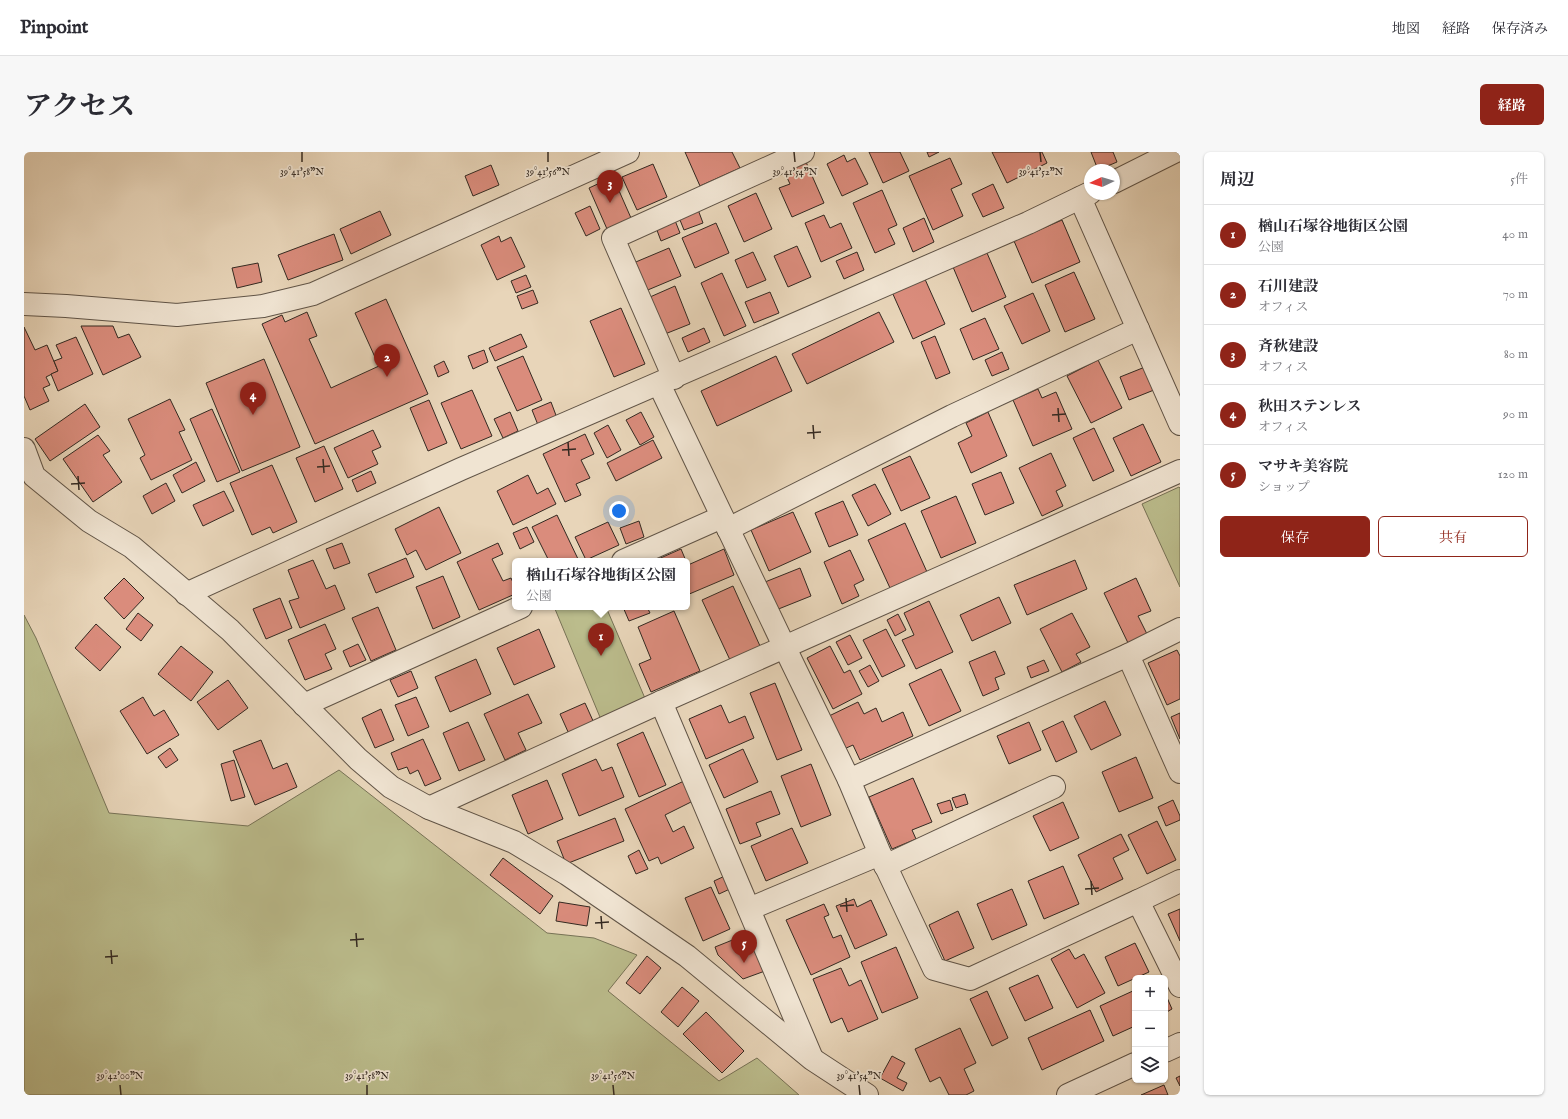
<!DOCTYPE html>
<html lang="ja">
<meta charset="utf-8">
<style>
:root{--surface:#fff;--page:#f7f7f7;--text:#2b2b33;--muted:#7c7c81;--line:#e1e1e2;--accent:#8f2418}
body{margin:0;font-family:"IM FELL English","Noto Serif JP",serif;background:var(--page);color:var(--text)}
.controls{position:absolute;right:12px;bottom:12px;display:grid;overflow:hidden;border-radius:6px;box-shadow:0 1px 3px #0004}
.controls button{width:36px;height:36px;display:grid;place-items:center;padding:0;border:0;border-bottom:1px solid var(--line);background:var(--surface);color:var(--text);font:20px sans-serif}
.compass{position:absolute;left:1060px;top:12px;width:36px;height:36px;border-radius:50%;background:var(--surface);box-shadow:0 1px 3px #0004;rotate:266deg}
.you{position:absolute;left:595px;top:359px;width:14px;height:14px;margin:-10px;border:3px solid #fff;border-radius:50%;background:#1a73e8;box-shadow:0 0 0 6px #1a73e833}
.badge{display:grid;place-items:center;width:26px;height:26px;border-radius:50%;background:var(--accent);color:#fff;font-size:13px;font-weight:700}
.pin{position:absolute;translate:-50% -33px;filter:drop-shadow(0 1px 2px #0008)}
.pin::after{content:'';position:absolute;top:21px;width:14px;height:12px;background:inherit;clip-path:polygon(0 0,100% 0,50% 100%)}
.popup{position:absolute;left:488px;top:406px;width:178px;height:52px;box-sizing:border-box;display:grid;place-content:center;border-radius:6px;background:var(--surface);filter:drop-shadow(0 1px 3px #0005);font-size:13px;white-space:nowrap;color:var(--muted)}
.popup b{font-size:15px;color:var(--text)}
.popup::after{content:'';position:absolute;left:50%;top:100%;margin-left:-8px;border:8px solid transparent;border-top-color:var(--surface)}
.list{margin:0;padding:0;list-style:none}
h2{display:flex;justify-content:space-between;align-items:center;height:52px;margin:0;padding:0 16px;font-size:17px}
h2 small{font-size:13px;font-weight:400;color:var(--muted)}
.list li{display:grid;grid-template-columns:26px 1fr auto;gap:12px;align-items:center;box-sizing:border-box;height:60px;padding:0 16px;border-top:1px solid var(--line)}
.list b{display:block;font-size:15px;white-space:nowrap}
.list p{margin:0;font-size:13px;white-space:nowrap;color:var(--muted)}
.list em{font-size:13px;font-style:normal;color:var(--muted)}
.actions{display:flex;gap:8px;padding:12px 16px}
.actions a{flex:1;padding:9px 0;border:1px solid var(--accent);border-radius:6px;text-align:center;font-size:14px;color:var(--accent)}
.actions .main{background:var(--accent);color:#fff}
.icon{flex:none;width:22px;height:22px;fill:none;stroke:currentColor;stroke-width:2;stroke-linecap:round;stroke-linejoin:round}
.map{position:relative;flex:none;width:1156px;height:943px;overflow:hidden;border-radius:6px}
header{display:flex;align-items:center;gap:24px;box-sizing:border-box;height:56px;padding:0 20px;background:var(--surface);border-bottom:1px solid var(--line)}
header strong{font-size:19px}
nav{display:flex;gap:22px;margin-inline-start:auto;font-size:14px}
.intro{display:flex;align-items:center;justify-content:space-between;box-sizing:border-box;height:96px;padding:0 24px}
h1{margin:0;font-size:28px}
.button{padding:10px 18px;border-radius:6px;background:var(--accent);color:#fff;font-size:14px;font-weight:700}
main{display:flex;gap:24px;padding:0 24px}
aside{flex:1;background:var(--surface);border-radius:6px;box-shadow:0 1px 3px #0004}
.map>svg:first-child{display:block}
.green{fill:#bbbc8c;stroke:#777256}
.building{fill:#da8c7c;stroke:#332921}
.lines{fill:none;stroke-linecap:round;stroke-linejoin:round}
.street-casing{stroke:#605447;stroke-width:24}
.street{stroke:#f0e4d2;stroke-width:22}
.ticks{fill:none;stroke:#332921;stroke-width:1.5}
.ticks-label{font-size:10px;text-anchor:middle;fill:#332921;stroke:#f0e4d2;stroke-width:3.5;stroke-linejoin:round;paint-order:stroke}
</style>
<header>
<strong>Pinpoint</strong>
<nav><a>地図</a><a>経路</a><a>保存済み</a></nav>
</header>
<div class="intro"><h1>アクセス</h1><a class="button">経路</a></div>
<main>
<div class="map">
<svg width="1156" height="943" viewBox="0 0 1156 943">
<rect width="100%" height="100%" fill="#e8d5b9"/>
<filter id="stains"><feTurbulence type="fractalNoise" baseFrequency=".005" numOctaves="4"/><feColorMatrix values="0 0 0 0 .2 0 0 0 0 .09 0 0 0 0 .02 0 0 0 .5 -.17"/></filter>
<radialGradient id="worn" r=".72"><stop offset=".6" stop-color="#630" stop-opacity="0"/><stop offset="1" stop-color="#630" stop-opacity=".3"/></radialGradient>
<g class="green">
<path d="M1155 335 1156 336V435L1118 352Z"/>
<path d="M534 455H582L623 551 578 570 531 457Z"/>
<path d="M0 463 12 486 85 661 224 674 315 618 523 781 570 786 613 803 584 839 695 929 733 906 775 943H0Z"/>
</g>
<g class="building">
<path d="M661 0H708L716 16 676 34Z"/>
<path d="M845 0H876L885 19 859 31Z"/>
<path d="M903 0H915L905 5Z"/>
<path d="M968 0H1018L1023 11 983 31Z"/>
<path d="M1067 0H1089L1093 10 1074 18Z"/>
<path d="M820 3 823 10 831 6 844 32 818 44 803 12Z"/>
<path d="M926 6 938 32 927 37 939 64 909 78 885 24Z"/>
<path d="M782 10 800 51 768 65 755 36 766 32 760 19Z"/>
<path d="M629 12 643 45 613 58 598 25Z"/>
<path d="M467 13 475 33 449 44 441 24Z"/>
<path d="M589 25 607 66 583 77 565 36Z"/>
<path d="M969 32 980 56 959 65 948 42Z"/>
<path d="M858 38 873 73 864 77 871 92 851 101 829 51Z"/>
<path d="M732 41 748 77 720 90 704 54Z"/>
<path d="M566 54 576 77 562 84 551 61Z"/>
<path d="M673 55 679 71 660 78 654 63Z"/>
<path d="M356 59 367 83 327 102 316 77Z"/>
<path d="M800 63 806 76 817 71 828 96 797 110 781 71Z"/>
<path d="M650 66 656 81 637 89 631 73Z"/>
<path d="M900 66 910 90 889 100 879 76Z"/>
<path d="M1038 68 1056 110 1008 131 990 89Z"/>
<path d="M692 71 705 101 671 116 658 86Z"/>
<path d="M310 82 319 108 264 128 254 103Z"/>
<path d="M475 84 477 90 487 85 501 115 473 128 457 93Z"/>
<path d="M773 94 787 125 764 135 750 104Z"/>
<path d="M645 96 657 124 619 140 607 112Z"/>
<path d="M729 100 742 128 723 136 711 108Z"/>
<path d="M833 100 840 118 820 127 812 109Z"/>
<path d="M963 101 982 145 948 160 929 115Z"/>
<path d="M234 111 238 130 213 136 208 116Z"/>
<path d="M1050 120 1071 167 1041 180 1021 133Z"/>
<path d="M698 121 722 174 700 184 677 131Z"/>
<path d="M502 123 507 135 492 141 487 129Z"/>
<path d="M900 125 921 172 889 187 868 140Z"/>
<path d="M651 134 666 172 641 182 626 145Z"/>
<path d="M509 138 514 151 498 157 493 144Z"/>
<path d="M746 140 755 161 730 171 721 150Z"/>
<path d="M1009 141 1026 179 998 192 980 154Z"/>
<path d="M362 147 404 242 291 292 238 172 258 163 261 170 283 160 293 184 285 187 307 236 355 214 331 161Z"/>
<path d="M597 156 621 212 590 225 566 169Z"/>
<path d="M855 160 870 190 783 232 768 202Z"/>
<path d="M961 166 975 197 949 208 936 177Z"/>
<path d="M57 174H89L94 186 105 182 117 205 79 223Z"/>
<path d="M0 175 11 198 23 193 34 219 22 225 26 233 19 236 25 249 6 258 0 244Z"/>
<path d="M680 176 686 190 664 200 658 186Z"/>
<path d="M497 182 503 195 471 209 465 196Z"/>
<path d="M911 184 926 221 912 227 897 190Z"/>
<path d="M52 185 69 222 34 239 27 222 34 219 30 209 38 206 32 193Z"/>
<path d="M460 198 464 210 449 217 444 204Z"/>
<path d="M978 200 985 217 968 224 961 208Z"/>
<path d="M499 204 518 248 493 259 473 215Z"/>
<path d="M752 204 768 239 693 274 677 239Z"/>
<path d="M240 207 276 295 218 319 182 231Z"/>
<path d="M1074 208 1098 256 1067 271 1043 224Z"/>
<path d="M420 209 425 220 414 225 410 214Z"/>
<path d="M1121 215 1130 238 1105 248 1096 225Z"/>
<path d="M1014 237 1018 246 1032 240 1048 277 1009 294 989 248Z"/>
<path d="M448 238 468 284 437 297 417 251Z"/>
<path d="M146 247 161 278 155 280 168 308 127 328 116 306 121 303 104 267Z"/>
<path d="M405 248 423 291 404 299 386 256Z"/>
<path d="M527 250 533 266 514 273 508 258Z"/>
<path d="M61 252 76 275 26 309 11 287Z"/>
<path d="M188 257 216 320 193 330 166 267Z"/>
<path d="M486 260 494 279 479 286 470 267Z"/>
<path d="M617 260 630 285 616 293 602 268Z"/>
<path d="M964 260 983 304 947 321 934 291 948 284 942 271Z"/>
<path d="M1119 272 1137 310 1107 324 1089 286Z"/>
<path d="M584 273 597 298 583 306 570 281Z"/>
<path d="M1070 276 1090 319 1069 329 1049 286Z"/>
<path d="M349 278 357 295 348 299 354 312 324 326 310 296Z"/>
<path d="M561 282 570 302 557 308 566 326 552 332 557 343 541 350 519 302Z"/>
<path d="M74 283 86 299 79 303 98 330 69 350 39 307Z"/>
<path d="M629 288 638 306 592 329 583 311Z"/>
<path d="M300 294 319 337 291 350 272 306Z"/>
<path d="M1027 301 1042 334 1032 339 1039 354 1018 364 995 316Z"/>
<path d="M886 304 906 346 877 359 858 317Z"/>
<path d="M172 310 181 329 158 341 149 323Z"/>
<path d="M248 313 273 370 249 381 246 375 228 383 206 331Z"/>
<path d="M347 319 352 331 333 340 328 328Z"/>
<path d="M977 320 990 351 961 363 948 332Z"/>
<path d="M504 323 513 342 524 336 532 352 489 373 473 339Z"/>
<path d="M142 331 151 349 128 362 119 344Z"/>
<path d="M851 332 867 362 844 374 828 343Z"/>
<path d="M200 339 210 359 179 374 169 353Z"/>
<path d="M932 344 952 391 917 406 897 359Z"/>
<path d="M819 349 834 383 805 395 791 361Z"/>
<path d="M415 355 437 401 402 418 392 398 383 403 371 377Z"/>
<path d="M769 360 787 400 745 419 727 378Z"/>
<path d="M533 363 554 407 551 409H525L508 375Z"/>
<path d="M615 369 620 385 602 392 596 376Z"/>
<path d="M584 370 595 393 562 408 551 385Z"/>
<path d="M881 371 903 420 866 436 844 388Z"/>
<path d="M503 375 510 390 496 397 489 381Z"/>
<path d="M318 391 326 411 310 417 302 397Z"/>
<path d="M474 391 479 402 468 407 479 429 487 426 491 435V442L455 458 433 410Z"/>
<path d="M657 397 662 409H632V408Z"/>
<path d="M700 397 710 423 663 443V411L664 413Z"/>
<path d="M826 398 840 428 830 433 835 444 818 452 800 410Z"/>
<path d="M382 406 390 425 352 441 344 422Z"/>
<path d="M289 408 302 437 311 433 321 457 276 476 265 449 275 446 264 418Z"/>
<path d="M1051 408 1063 437 1003 463 990 433Z"/>
<path d="M776 416 787 444 752 458 741 430Z"/>
<path d="M419 424 436 465 409 477 392 435Z"/>
<path d="M100 426 120 446 100 467 80 446Z"/>
<path d="M1112 426 1127 459 1114 464 1123 482 1104 491 1080 441Z"/>
<path d="M709 434 736 494 706 508 678 448Z"/>
<path d="M975 445 987 471 948 489 936 463Z"/>
<path d="M256 446 268 476 242 487 229 457Z"/>
<path d="M905 449 929 500 892 517 878 488 890 483 880 461Z"/>
<path d="M354 455 372 498 347 509 328 466Z"/>
<path d="M599 455H623L626 461 605 469Z"/>
<path d="M650 459 676 519 627 540 615 512 627 507 614 475Z"/>
<path d="M114 461 129 473 117 489 102 477Z"/>
<path d="M1048 461 1066 495 1052 502 1057 510 1038 520 1016 477Z"/>
<path d="M874 462 882 478 871 484 863 468Z"/>
<path d="M72 472 97 495 76 519 51 496Z"/>
<path d="M301 472 312 497 301 502 308 517 281 528 264 488Z"/>
<path d="M515 477 531 515 490 533 473 496Z"/>
<path d="M862 477 881 514 858 525 839 488Z"/>
<path d="M826 483 838 506 824 513 812 490Z"/>
<path d="M334 492 342 508 326 515 319 499Z"/>
<path d="M157 494 189 520 167 549 134 522Z"/>
<path d="M806 494 820 521 826 518 838 542 809 557 783 506Z"/>
<path d="M1153 498 1156 504V547L1143 553 1124 511Z"/>
<path d="M971 499 981 522 971 526 975 537 959 544 945 510Z"/>
<path d="M452 507 467 542 426 560 411 525Z"/>
<path d="M1020 508 1025 519 1007 526 1003 515Z"/>
<path d="M846 513 855 529 844 535 835 519Z"/>
<path d="M917 517 937 559 905 574 885 532Z"/>
<path d="M387 519 394 536 374 545 366 528Z"/>
<path d="M204 528 224 556 194 578 173 550Z"/>
<path d="M751 531 778 598 753 608 726 541Z"/>
<path d="M504 542 518 571 494 581 502 598 481 608 460 562Z"/>
<path d="M119 545 130 564 140 558 155 583 123 602 96 559Z"/>
<path d="M392 545 405 575 384 584 371 553Z"/>
<path d="M1081 549 1097 583 1067 598 1050 564Z"/>
<path d="M834 550 840 562 852 556 858 570 879 560 889 584 836 608 829 593 820 597 805 564Z"/>
<path d="M561 551 570 571 545 582 536 562Z"/>
<path d="M697 553 705 571 721 564 730 586 682 607 665 567Z"/>
<path d="M357 557 370 588 351 596 338 566Z"/>
<path d="M1156 561V587L1147 565Z"/>
<path d="M1039 569 1053 600 1032 610 1018 579Z"/>
<path d="M444 570 461 608 435 619 419 581Z"/>
<path d="M1005 570 1017 598 985 612 973 584Z"/>
<path d="M619 580 642 633 615 645 593 592Z"/>
<path d="M399 587 417 627 401 634 394 618 386 622 383 615 374 618 367 601Z"/>
<path d="M237 588 249 617 263 611 273 635 231 653 209 599Z"/>
<path d="M146 596 154 608 142 616 134 605Z"/>
<path d="M719 597 734 630 700 646 685 613Z"/>
<path d="M1112 605 1129 646 1095 660 1078 620Z"/>
<path d="M572 607 578 619 588 615 600 645 555 664 538 622Z"/>
<path d="M210 608 221 645 207 649 197 612Z"/>
<path d="M787 612 807 663 777 675 757 624Z"/>
<path d="M889 626 908 670 888 678 892 687 868 697 845 645Z"/>
<path d="M523 628 539 667 504 682 488 643Z"/>
<path d="M662 628 671 648 641 663 649 680 660 674 670 696 637 712 634 705 625 709 601 657Z"/>
<path d="M747 639 756 662 732 671 737 684 716 692 702 657Z"/>
<path d="M941 642 944 652 932 656 928 646Z"/>
<path d="M926 648 929 658 917 662 913 652Z"/>
<path d="M1149 648 1156 664V668L1142 674 1134 655Z"/>
<path d="M1039 650 1055 686 1026 699 1009 664Z"/>
<path d="M591 666 600 689 542 712 533 689Z"/>
<path d="M1133 669 1152 708 1123 722 1104 683Z"/>
<path d="M768 676 784 711 742 729 727 694Z"/>
<path d="M1097 682 1105 698 1089 706 1099 727 1072 740 1054 703Z"/>
<path d="M615 698 624 717 612 722 604 704Z"/>
<path d="M479 706 529 744 516 762 466 723Z"/>
<path d="M1039 714 1055 752 1020 767 1004 729Z"/>
<path d="M703 723 708 736 695 742 690 729Z"/>
<path d="M687 735 706 777 679 789 661 746Z"/>
<path d="M988 737 1003 773 968 788 953 752Z"/>
<path d="M830 747 833 755 847 748 863 783 831 797 812 754Z"/>
<path d="M535 750 566 755 563 774 532 769Z"/>
<path d="M800 752 805 763 800 765 809 786 817 783 826 805 787 823 762 768Z"/>
<path d="M1156 757V789L1144 762Z"/>
<path d="M934 759 950 796 921 809 905 773Z"/>
<path d="M726 781 741 819 719 827 694 803 691 795Z"/>
<path d="M1111 791 1125 820 1094 834 1081 805Z"/>
<path d="M872 795 894 846 858 861 837 810Z"/>
<path d="M1045 797 1051 807 1060 802 1081 841 1053 856 1027 807Z"/>
<path d="M623 804 637 816 616 842 602 831Z"/>
<path d="M817 816 825 834 837 828 854 867 824 880 818 866 807 871 789 827Z"/>
<path d="M1014 823 1029 856 1001 869 985 836Z"/>
<path d="M658 835 675 849 654 875 637 860Z"/>
<path d="M1111 838V874L1089 884 1076 854Z"/>
<path d="M963 839 984 886 968 894 946 847Z"/>
<path d="M1141 841 1148 857 1141 861Z"/>
<path d="M1066 858 1080 889 1018 918 1004 886Z"/>
<path d="M682 860 720 899 698 921 659 882Z"/>
<path d="M936 876 952 911 940 917 950 939 942 943H925L916 925 906 930 891 897Z"/>
<path d="M868 904 881 911 873 926 883 931 879 939 856 926Z"/>
<path d="M1156 924V934L1152 926Z"/>
<path d="M1140 933 1144 943H1117Z"/>
</g>
<g class="lines">
<defs>
<g id="street">
<path d="M1090 30 1150 0"/>
<path d="M1056 46 1156 272"/>
<path d="M0 152 42 154 153 163 239 154 289 142 604 0"/>
<path d="M650 226 589 86 779 0"/>
<path d="M635 232 761 496 825 628 1104 503"/>
<path d="M0 297 10 324 65 369 108 395 206 478 334 607 367 635 405 656 490 690 543 722 663 804 788 907 843 943"/>
<path d="M704 377 928 264 1114 177"/>
<path d="M599 409 698 365"/>
<path d="M162 442 437 317 1004 71 1066 41"/>
<path d="M1156 477 1104 503 1156 620"/>
<path d="M637 550 787 904"/>
<path d="M280 553 497 455"/>
<path d="M825 628 856 702 910 817 946 827 1114 749"/>
<path d="M405 656 637 550 1156 319"/>
<path d="M861 714 1030 635"/>
<path d="M1156 729 1114 749 1156 834"/>
<path d="M725 757 856 702"/>
<path d="M1141 899 1156 892"/>
<path d="M1044 943 1111 912"/>
</g>
</defs>
<use href="#street" class="street-casing"/>
<use href="#street" class="street"/>
</g>
<path class="ticks" d="M278 0V10M524 0V10M770 0 771 10M1016 0 1017 10M1034 256 1035 270M1028 263 1042 262M789 273 790 287M783 281 797 280M544 290 545 304M538 298 552 297M299 307 300 321M293 315 306 314M54 324 55 338M47 332 61 331M1067 729 1068 743M1061 737 1075 736M822 746 823 760M816 754 830 753M577 764 578 777M571 771 585 770M332 781 333 795M326 788 340 787M87 798 88 812M81 805 94 804M96 933 97 943M343 933V943M589 933 590 943M835 933 836 943"/>
<g class="ticks-label">
<text x="278" y="23">39°41'58"N</text>
<text x="524" y="23">39°41'56"N</text>
<text x="771" y="23">39°41'54"N</text>
<text x="1017" y="23">39°41'52"N</text>
<text x="96" y="927">39°42'00"N</text>
<text x="343" y="927">39°41'58"N</text>
<text x="589" y="927">39°41'56"N</text>
<text x="835" y="927">39°41'54"N</text>
</g>
<rect width="100%" height="100%" filter="url(#stains)"/>
<rect width="100%" height="100%" fill="url(#worn)"/>
</svg>
<div class="controls">
<button>+</button>
<button>−</button>
<button><svg class="icon" aria-label="layers" viewBox="0 0 24 24"><path d="M12 4l9 5-9 5-9-5zM3 14l9 5 9-5"/></svg></button>
</div>
<svg class="compass" viewBox="-18 -18 36 36"><path d="M0-13l5 13h-10z" fill="#e53935"/><path d="M0 13l5-13h-10z" fill="#7c7c81"/></svg>
<div class="you"></div>
<div class="pin badge" style="left:577px;top:504px">1</div>
<div class="popup"><b>楢山石塚谷地街区公園</b>公園</div>
<div class="pin badge" style="left:363px;top:225px">2</div>
<div class="pin badge" style="left:586px;top:51px">3</div>
<div class="pin badge" style="left:229px;top:263px">4</div>
<div class="pin badge" style="left:720px;top:811px">5</div>
</div>
<aside>
<h2>周辺<small>5件</small></h2>
<ul class="list">
<li><span class="badge">1</span><div><b>楢山石塚谷地街区公園</b><p>公園</p></div><em>40 m</em></li>
<li><span class="badge">2</span><div><b>石川建設</b><p>オフィス</p></div><em>70 m</em></li>
<li><span class="badge">3</span><div><b>斉秋建設</b><p>オフィス</p></div><em>80 m</em></li>
<li><span class="badge">4</span><div><b>秋田ステンレス</b><p>オフィス</p></div><em>90 m</em></li>
<li><span class="badge">5</span><div><b>マサキ美容院</b><p>ショップ</p></div><em>120 m</em></li>
</ul>
<div class="actions"><a class="main">保存</a><a>共有</a></div>
</aside>
</main>
